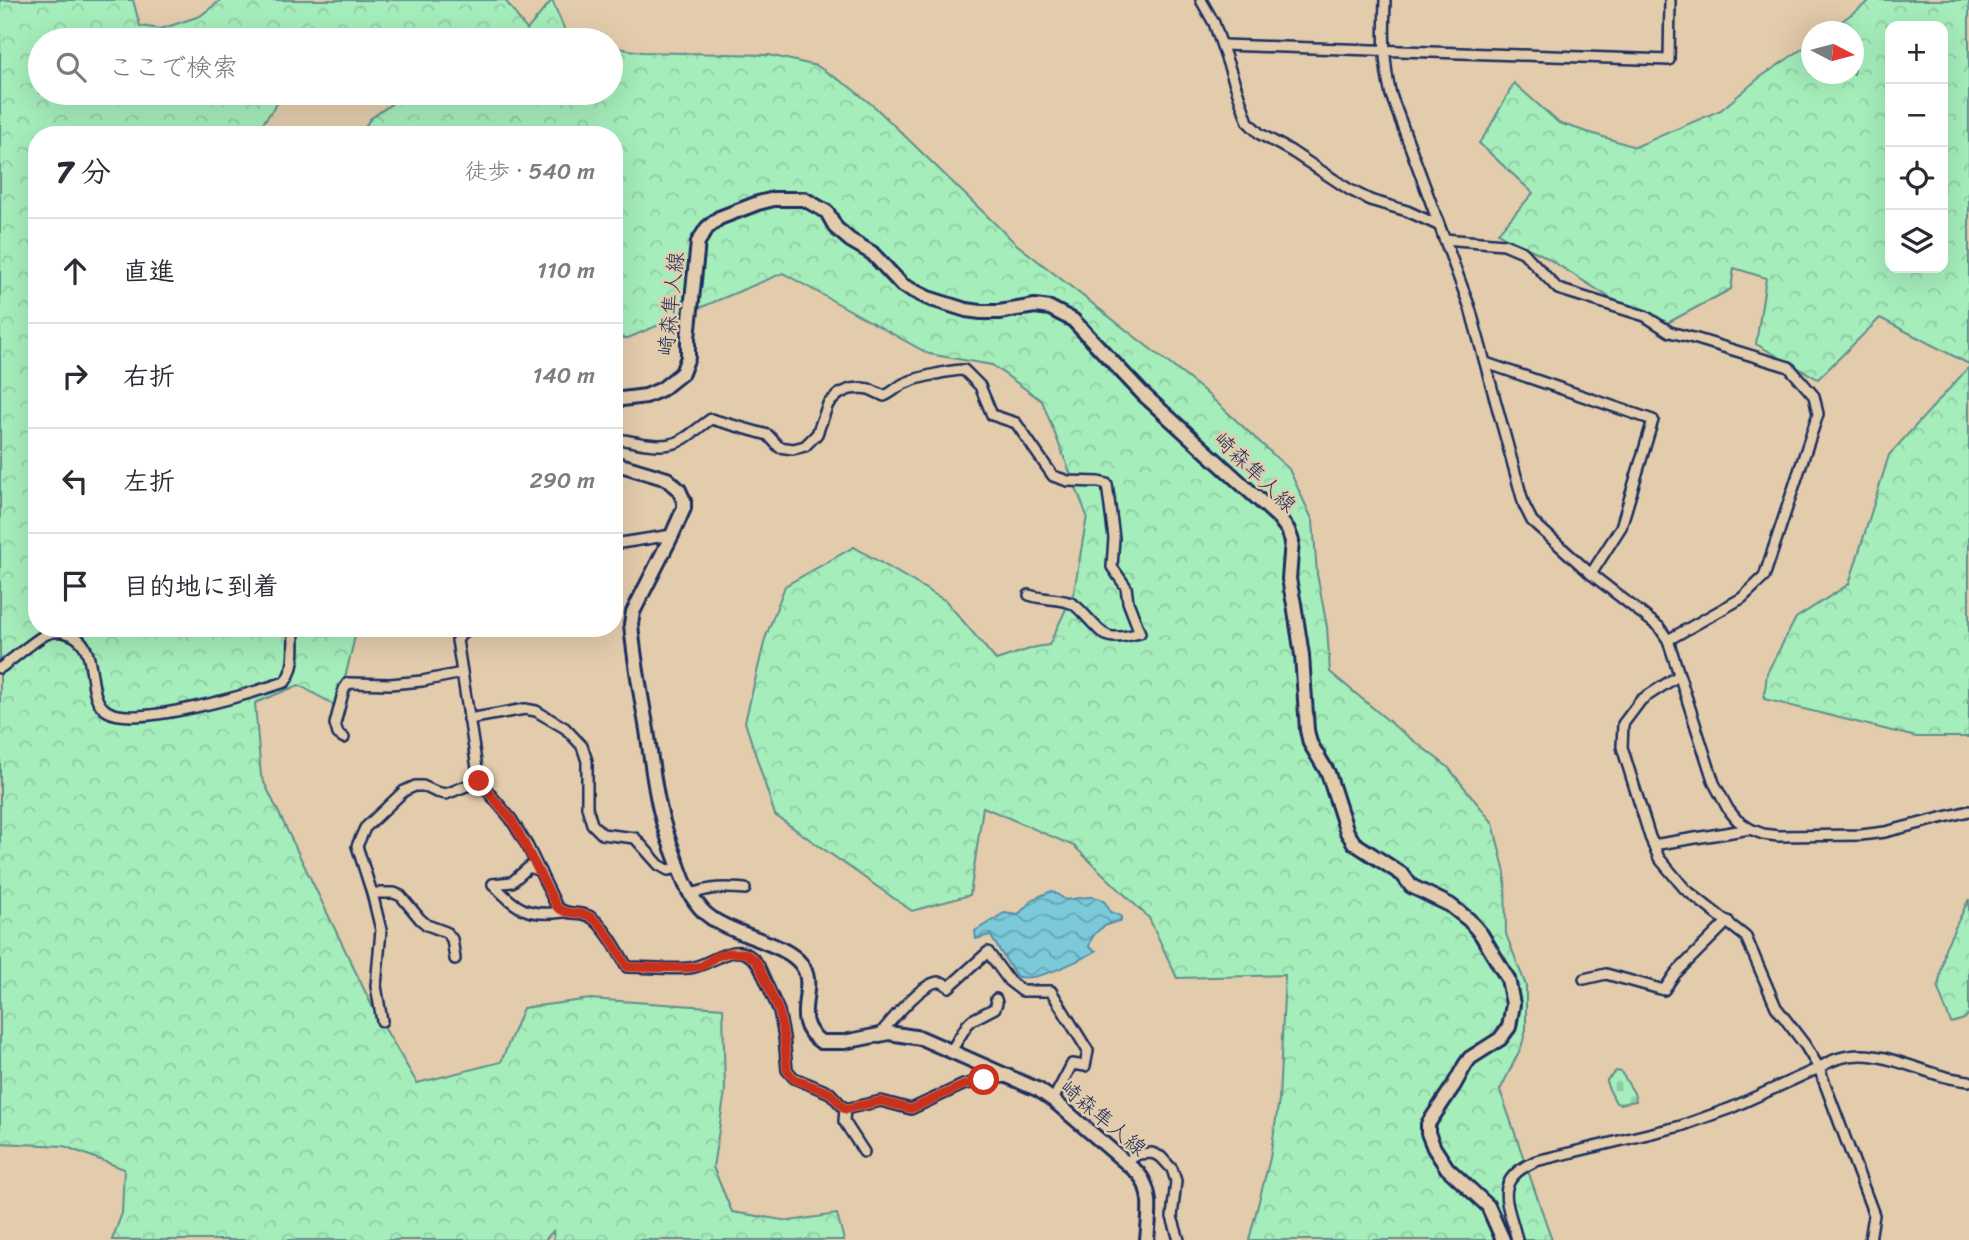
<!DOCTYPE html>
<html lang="ja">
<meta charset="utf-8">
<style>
:root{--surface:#fff;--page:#f2f2f3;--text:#2b2b33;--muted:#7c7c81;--line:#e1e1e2}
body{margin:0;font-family:Sriracha,"Klee One",sans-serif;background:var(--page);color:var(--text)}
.controls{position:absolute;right:21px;top:21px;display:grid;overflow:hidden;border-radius:14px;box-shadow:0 7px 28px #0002}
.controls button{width:63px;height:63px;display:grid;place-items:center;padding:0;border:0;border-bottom:2px solid var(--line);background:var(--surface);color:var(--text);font:35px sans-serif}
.compass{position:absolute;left:1801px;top:21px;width:63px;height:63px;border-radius:50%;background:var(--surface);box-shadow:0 7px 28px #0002;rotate:96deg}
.stop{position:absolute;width:21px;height:21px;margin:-16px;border:5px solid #c8321e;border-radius:50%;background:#fff}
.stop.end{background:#c8321e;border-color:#fff;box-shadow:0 2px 7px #0008}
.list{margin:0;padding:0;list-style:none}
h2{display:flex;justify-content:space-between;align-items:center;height:91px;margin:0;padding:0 28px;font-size:30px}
h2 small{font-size:23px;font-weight:400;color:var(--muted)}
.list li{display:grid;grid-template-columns:46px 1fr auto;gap:21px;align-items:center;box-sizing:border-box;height:105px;padding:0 28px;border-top:2px solid var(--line)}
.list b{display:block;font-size:26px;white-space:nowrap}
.list em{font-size:23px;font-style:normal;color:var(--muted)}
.icon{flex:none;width:38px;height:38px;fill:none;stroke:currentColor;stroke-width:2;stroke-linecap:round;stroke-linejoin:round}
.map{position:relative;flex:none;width:1969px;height:1240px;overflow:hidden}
.search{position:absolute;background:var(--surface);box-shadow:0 7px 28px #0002;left:28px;top:28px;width:595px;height:77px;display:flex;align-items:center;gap:18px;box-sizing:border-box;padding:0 24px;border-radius:38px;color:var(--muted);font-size:26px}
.panel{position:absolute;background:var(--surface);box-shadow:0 7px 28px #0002;left:28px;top:126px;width:595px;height:511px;border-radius:28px}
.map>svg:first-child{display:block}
.forest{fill:url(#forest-crowns);stroke:#608e8c;stroke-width:2;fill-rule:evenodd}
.cemetery{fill:url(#cemetery-stones);stroke:#608e8c;stroke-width:2}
.water{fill:url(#water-waves);stroke:#558ca8;stroke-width:2}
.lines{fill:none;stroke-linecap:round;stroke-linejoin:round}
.minor-casing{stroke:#1b2f5e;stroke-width:14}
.secondary-casing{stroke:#1b2f5e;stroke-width:18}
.minor{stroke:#e3ccac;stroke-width:9}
.secondary{stroke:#e3ccac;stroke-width:12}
.route{stroke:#c8321e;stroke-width:9}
.labels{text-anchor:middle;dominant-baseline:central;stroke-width:5;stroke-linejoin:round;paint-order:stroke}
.street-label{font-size:21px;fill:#1b2f5e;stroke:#e3ccac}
</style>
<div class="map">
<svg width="1969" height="1240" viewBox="0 0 1969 1240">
<defs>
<pattern id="forest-crowns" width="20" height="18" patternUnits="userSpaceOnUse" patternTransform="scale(1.75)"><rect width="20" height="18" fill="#a5edbb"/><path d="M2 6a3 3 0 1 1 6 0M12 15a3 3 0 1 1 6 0" fill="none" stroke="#8dcca3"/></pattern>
<pattern id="cemetery-stones" width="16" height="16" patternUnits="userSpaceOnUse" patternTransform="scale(1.75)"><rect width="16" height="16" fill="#a5edbb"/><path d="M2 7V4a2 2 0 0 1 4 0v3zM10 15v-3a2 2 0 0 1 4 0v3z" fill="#8dcca3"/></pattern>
<pattern id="water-waves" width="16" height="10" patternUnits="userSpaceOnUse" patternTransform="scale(1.75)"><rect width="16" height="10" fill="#7bcad9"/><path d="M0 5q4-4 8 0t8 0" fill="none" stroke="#64a4b3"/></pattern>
</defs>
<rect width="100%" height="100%" fill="#e3ccac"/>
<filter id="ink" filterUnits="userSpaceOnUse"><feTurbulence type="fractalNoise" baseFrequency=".0143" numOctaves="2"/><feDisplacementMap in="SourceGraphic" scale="14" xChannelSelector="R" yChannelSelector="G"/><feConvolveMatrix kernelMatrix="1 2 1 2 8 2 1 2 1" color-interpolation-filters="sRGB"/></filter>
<g filter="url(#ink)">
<g class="forest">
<path d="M0 0H133L140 26 161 29 200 16 221 0H505L527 30 552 0 569 40H411L406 33 375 27 367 40H40V93H285L254 135H37V628H357L338 707 299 685 255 703 261 776 374 1010 417 1083 501 1062 523 1008 590 999 723 1008 725 1092 713 1167 732 1212 789 1221 837 1214 844 1240H554L553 1231 545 1240H112L122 1213 124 1169 64 1146 0 1143Z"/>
<path d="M1871 0H1969V364L1880 318 1818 379 1756 344 1766 278 1734 268 1731 289 1658 328 1539 253 1511 241 1498 233 1533 193 1479 143 1487 132 1514 83 1559 123 1635 147 1721 110 1759 78 1811 43 1812 74H1854V32L1828 31ZM1890 26H1943V268H1890Z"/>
<path d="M611 47 642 52 769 55 817 66 850 87 876 108 1015 243 1203 390 1289 469 1313 521 1317 574 1327 627 1330 672 1397 728 1448 767 1493 823 1505 873 1506 934 1526 986V1030L1521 1048 1500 1090 1552 1240H1249L1270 1158 1279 1100 1285 975 1177 978 1149 918 1074 846 983 807 970 895 912 911 775 815 745 722 765 639 785 586 854 547 946 601 996 660 1036 647 1049 645 1074 592 1087 516 1042 401 992 365 929 354 783 273 628 338H614V135H360L370 119 407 93H611Z"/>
<path d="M1969 367V737H1916L1764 699 1767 673 1796 618 1849 584 1889 455Z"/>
<path d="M1969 899V1014L1964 1019 1951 1023 1938 989 1945 948Z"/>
</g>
<path class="cemetery" d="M1616 1071 1621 1072 1634 1093 1636 1101 1620 1104 1616 1103 1607 1085V1080Z"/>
<path class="water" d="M1052 891 1066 900C1083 898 1104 890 1110 912L1121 916V921C1107 923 1091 931 1089 947L1096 951C1080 960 1033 984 1016 976L990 935 976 939 975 931 1004 913 1018 915 1033 899Z"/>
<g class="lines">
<defs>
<g id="minor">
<path d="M1201 0 1214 23 1248 122 1260 134 1291 151 1350 190 1370 200 1407 211 1438 225"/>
<path d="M1385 0C1384 33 1383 63 1391 95L1470 308 1524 505 1532 521 1591 574 1659 627 1668 640 1714 783 1728 809 1737 820 1750 829 1763 834 1778 836 1861 835 1885 832 1969 811"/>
<path d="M1222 45 1669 60 1670 0"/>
<path d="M1444 239 1504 244 1523 252 1558 289 1645 316 1670 332 1697 339 1789 367 1814 396 1818 414 1764 577 1742 598 1668 640"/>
<path d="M1486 363 1653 420 1621 527 1591 574"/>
<path d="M614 439C625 439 636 443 647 444 681 449 686 436 711 419L768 435 779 447 793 449 805 446 817 434 828 404 839 394 850 389 861 388 869 389 884 396C892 393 896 388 903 384 915 378 950 370 964 370L980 386 992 415 1016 423 1053 476 1068 481 1099 482 1107 484 1114 538 1112 567 1126 587 1128 602 1140 633C1105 642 1106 637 1084 614 1080 610 1076 605 1071 603 1058 598 1043 600 1029 595"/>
<path d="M614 544 672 535"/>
<path d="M473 628 464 631 457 640 479 781 511 819 528 847 557 907C567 916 578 911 589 916 604 924 619 953 627 967 648 967 669 970 689 968 713 966 738 934 759 966L779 1011 784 1037 787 1070 794 1078 830 1093 845 1109 881 1101 911 1109 963 1085 984 1080 1007 1077"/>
<path d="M0 668C15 658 28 645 43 636 49 632 56 631 63 632 105 640 81 695 107 711 135 729 252 693 285 682 297 666 293 647 294 628"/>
<path d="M1678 676 1641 700 1623 724 1622 747 1650 837 1659 858 1685 889 1746 937 1776 1007 1805 1045 1819 1068 1874 1215 1870 1240"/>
<path d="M469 719 525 709 536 711 565 728 582 746 587 761V807L592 824 602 834 635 838 659 865 668 870 679 868"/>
<path d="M344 738 338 734 335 724 344 689 348 683 390 684 422 681 462 673"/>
<path d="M1653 845 1750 829"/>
<path d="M493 884C516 909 528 917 563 912"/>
<path d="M493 884 512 882 529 867 540 871"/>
<path d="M372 893 381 930 376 986 382 1021"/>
<path d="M689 895C710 887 723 887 745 889"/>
<path d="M455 959 452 939 446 932 427 925 420 919 401 896 394 893H372L357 846 365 828 404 791 415 786H423L436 792 446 794 479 781"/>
<path d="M1584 979 1606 974 1664 990 1675 974 1728 921"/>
<path d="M880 1034C891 1021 922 982 939 982 944 982 945 984 949 987L988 952 1009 981 1022 991H1051L1088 1051 1085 1066 1072 1064 1053 1100"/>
<path d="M951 1051 967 1025 972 1020 995 1008 997 1003 996 999"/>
<path d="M845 1109 844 1121 864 1152"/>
<path d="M1125 1163 1138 1154 1152 1153 1161 1157 1172 1169 1176 1181 1172 1217 1179 1240"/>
<path d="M1517 1240C1509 1204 1490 1181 1536 1161L1681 1126 1731 1108 1819 1068C1869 1034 1917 1077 1969 1081"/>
</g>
<g id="secondary">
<path d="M614 400 646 396 662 389 682 373 688 357V338L698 242 707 228 719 218 758 203 774 199H804L827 212 836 228 850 240 872 253 902 285 928 298 966 310 981 312H999L1035 306 1050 308 1073 320 1143 394 1279 518 1288 530 1292 541 1289 579 1294 604 1302 655 1307 730 1310 743 1328 773 1347 832 1354 843 1403 875 1411 886 1450 905 1469 920 1481 934 1508 979 1513 1004 1509 1027 1500 1039 1470 1058 1465 1065 1454 1085 1428 1124V1133L1434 1148 1447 1168 1488 1206 1503 1240"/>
<path d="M614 463 667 479 679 490 684 501V508L672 535 633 612 631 624C634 660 641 695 647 730 651 758 654 787 661 814 665 832 672 848 678 865 684 883 690 897 703 911 726 935 784 941 801 964 820 988 787 1019 821 1042H844L889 1033 921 1038 1039 1090 1053 1100 1138 1173C1154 1192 1149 1216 1147 1240"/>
</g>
</defs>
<use href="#minor" class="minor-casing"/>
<use href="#secondary" class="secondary-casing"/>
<use href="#minor" class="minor"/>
<use href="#secondary" class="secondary"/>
</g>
</g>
<g class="lines" filter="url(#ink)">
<path class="route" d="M479 781 511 819 519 833 557 907C567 916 578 911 589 916 604 924 619 953 627 967L687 968 702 966 715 957 727 953H745L755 960 759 966 779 1011 784 1037 787 1070 794 1079 830 1093 845 1109 881 1101 911 1109 964 1085 984 1080"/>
</g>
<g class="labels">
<g class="street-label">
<text transform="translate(671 304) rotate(-84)">崎森隼人線</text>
<text transform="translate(1255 472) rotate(44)">崎森隼人線</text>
<text transform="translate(1103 1118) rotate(40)">崎森隼人線</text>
</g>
</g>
</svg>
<div class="controls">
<button>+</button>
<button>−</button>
<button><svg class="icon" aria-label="locate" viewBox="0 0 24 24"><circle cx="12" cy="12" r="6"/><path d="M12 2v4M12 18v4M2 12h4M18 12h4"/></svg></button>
<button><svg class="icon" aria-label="layers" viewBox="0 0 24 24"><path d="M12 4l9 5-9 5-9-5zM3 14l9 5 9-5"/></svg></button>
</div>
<svg class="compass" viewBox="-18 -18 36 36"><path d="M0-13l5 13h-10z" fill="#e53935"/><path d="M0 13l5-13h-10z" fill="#7c7c81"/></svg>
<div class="stop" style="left:984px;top:1080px"></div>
<div class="stop end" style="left:479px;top:781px"></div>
<div class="search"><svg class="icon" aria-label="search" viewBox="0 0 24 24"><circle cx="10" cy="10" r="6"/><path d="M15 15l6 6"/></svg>ここで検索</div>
<section class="panel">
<h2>7 分<small>徒歩 · 540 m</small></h2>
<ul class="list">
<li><svg class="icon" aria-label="ahead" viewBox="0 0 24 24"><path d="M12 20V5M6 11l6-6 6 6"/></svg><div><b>直進</b></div><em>110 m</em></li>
<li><svg class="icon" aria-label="right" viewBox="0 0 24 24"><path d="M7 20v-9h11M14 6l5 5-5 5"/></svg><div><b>右折</b></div><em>140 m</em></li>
<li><svg class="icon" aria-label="left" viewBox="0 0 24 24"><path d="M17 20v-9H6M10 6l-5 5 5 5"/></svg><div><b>左折</b></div><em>290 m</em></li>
<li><svg class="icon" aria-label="arrive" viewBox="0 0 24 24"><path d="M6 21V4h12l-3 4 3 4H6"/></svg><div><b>目的地に到着</b></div></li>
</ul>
</section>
</div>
